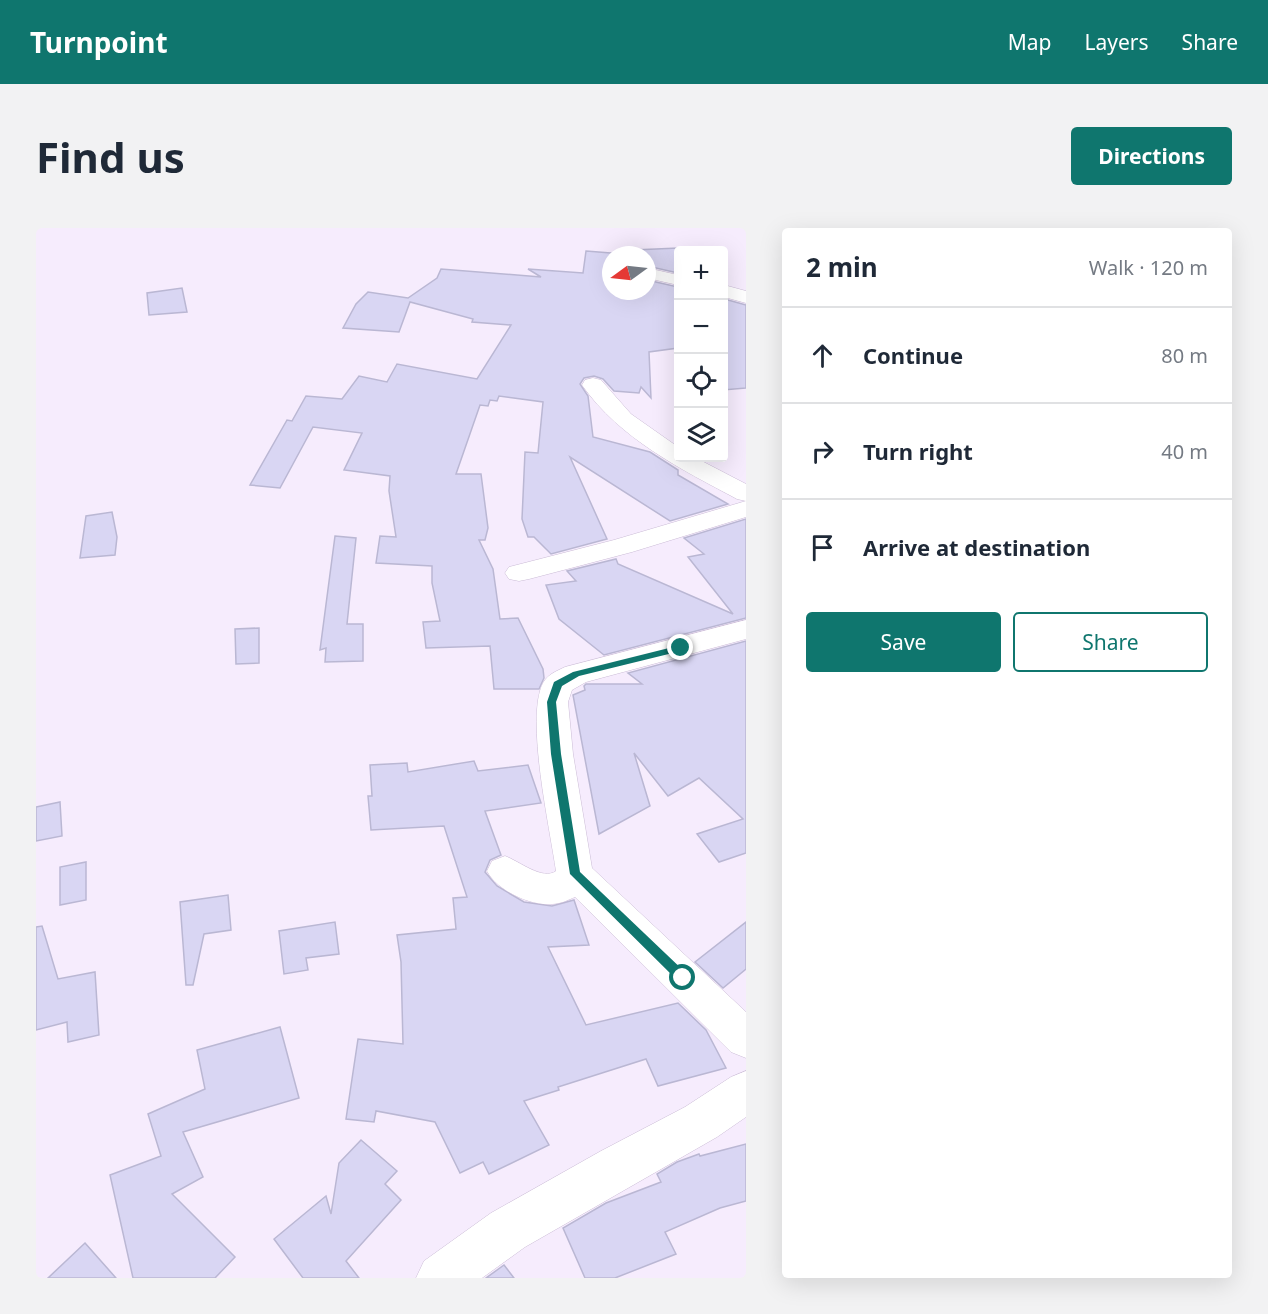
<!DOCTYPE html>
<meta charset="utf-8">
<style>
:root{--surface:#fff;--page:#f2f2f3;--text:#1f2937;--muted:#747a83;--line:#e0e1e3;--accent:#0f766e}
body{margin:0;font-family:"Noto Sans",sans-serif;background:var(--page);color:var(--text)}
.controls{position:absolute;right:18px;top:18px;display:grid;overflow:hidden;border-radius:6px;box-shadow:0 6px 24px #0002}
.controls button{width:54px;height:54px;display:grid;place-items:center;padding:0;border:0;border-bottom:2px solid var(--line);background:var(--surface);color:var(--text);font:30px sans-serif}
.compass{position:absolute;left:566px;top:18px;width:54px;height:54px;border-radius:50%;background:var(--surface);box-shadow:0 6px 24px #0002;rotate:255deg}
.stop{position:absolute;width:18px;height:18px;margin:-14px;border:4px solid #0f766e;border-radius:50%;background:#fff}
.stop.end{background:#0f766e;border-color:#fff;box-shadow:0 2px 6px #0008}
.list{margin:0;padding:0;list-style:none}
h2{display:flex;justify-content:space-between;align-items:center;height:78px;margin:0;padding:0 24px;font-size:26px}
h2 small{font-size:20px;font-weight:400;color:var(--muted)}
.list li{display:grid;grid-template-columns:39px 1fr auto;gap:18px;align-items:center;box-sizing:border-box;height:96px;padding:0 24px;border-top:2px solid var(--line)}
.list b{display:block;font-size:22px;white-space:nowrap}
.list em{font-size:20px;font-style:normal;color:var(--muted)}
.actions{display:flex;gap:12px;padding:18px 24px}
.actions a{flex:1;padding:14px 0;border:2px solid var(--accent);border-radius:6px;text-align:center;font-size:21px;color:var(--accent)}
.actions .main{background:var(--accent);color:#fff}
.icon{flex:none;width:33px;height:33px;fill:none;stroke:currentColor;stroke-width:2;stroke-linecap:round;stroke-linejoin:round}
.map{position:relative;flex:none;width:710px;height:1050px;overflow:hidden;border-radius:6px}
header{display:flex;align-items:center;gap:36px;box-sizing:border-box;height:84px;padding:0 30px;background:var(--accent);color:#fff}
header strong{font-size:28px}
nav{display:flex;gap:33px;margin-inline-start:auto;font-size:21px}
.intro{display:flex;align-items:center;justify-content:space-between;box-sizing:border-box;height:144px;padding:0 36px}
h1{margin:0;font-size:42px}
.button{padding:15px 27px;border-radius:6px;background:var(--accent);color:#fff;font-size:21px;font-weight:700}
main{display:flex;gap:36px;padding:0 36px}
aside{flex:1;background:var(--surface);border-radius:6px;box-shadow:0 6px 24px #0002}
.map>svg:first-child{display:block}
.building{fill:#d9d6f3;stroke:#bab7d3;stroke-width:1.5}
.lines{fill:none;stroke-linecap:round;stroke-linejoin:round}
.minor-casing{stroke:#cbbcd6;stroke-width:1}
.minor{fill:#fff;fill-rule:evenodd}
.route{fill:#0f766e}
</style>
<header>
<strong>Turnpoint</strong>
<nav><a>Map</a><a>Layers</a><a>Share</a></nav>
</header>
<div class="intro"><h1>Find us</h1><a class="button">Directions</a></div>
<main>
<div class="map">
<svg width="710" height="1050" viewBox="0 0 710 1050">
<rect width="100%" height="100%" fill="#f6ecfd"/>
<g class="building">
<path d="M642 20V45L611 38V27H602L598 22Z"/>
<path d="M550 23 600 27H575V63H611V52L642 59V120L613 124 615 170 605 159 603 165 578 163 567 151 558 148 548 150 544 156 552 168 557 209 614 224 642 242V247L692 276 634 293 534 229 571 311 515 326 498 309H492L486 291 489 224 502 225 507 174 463 168 461 173 454 172 452 178 444 177 420 246H445L452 300 449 312H443L457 341 464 391 482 390 507 441 508 450 503 461H458L454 418 390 420 387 394 404 393 396 355V338L340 335 344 308 360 309 353 263 354 248 308 242 326 205 277 199 244 260 214 257 251 192 256 193 270 168 306 171 323 148 351 154 361 136 441 151 475 97 436 94 437 91 374 74 363 104 307 100 320 76 332 64 372 70 401 50 405 41 505 49 492 41 547 45Z"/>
<path d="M146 60 151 84 113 87 111 65Z"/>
<path d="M692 72 710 77V160L687 162V76Z"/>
<path d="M76 284 81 309 79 327 44 330 50 288Z"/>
<path d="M710 291V390L568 427 523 391 510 357 540 353 531 343 580 331 582 336 697 386 652 329 668 326 648 310Z"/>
<path d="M299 308 320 310 311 396H327V433L289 434 290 420 284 422Z"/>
<path d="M223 400V435L200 436 199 401Z"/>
<path d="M710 413V625L683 634 661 606 707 591 663 550 632 568 598 525 614 578 563 606 537 467 549 462 548 458 550 456H606L592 445Z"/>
<path d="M438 533 442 543 492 537 505 575 449 583 465 627 454 632 449 644 461 658 488 674 516 678 538 672 553 717 512 719 550 797 642 775 670 802 690 840 622 858 610 831 522 859 523 862 488 873 513 917 453 946 447 934 424 945 399 894 340 883 338 894 310 891 322 811 367 816 365 734 361 707 420 701 417 670 431 669 408 598 335 602 332 568H336L334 537 371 535 372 544Z"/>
<path d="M24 574 26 608 0 613V579Z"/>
<path d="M50 634V672L24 677V639Z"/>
<path d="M192 667 195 702 168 706 157 757H150L144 674Z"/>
<path d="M299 694 303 726 270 730 272 742 248 746 243 703Z"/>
<path d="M710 694V741L687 760 659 734Z"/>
<path d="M6 698 22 751 59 744 63 807 32 814 31 794 0 802V699Z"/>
<path d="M244 799 263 870 147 904 167 949 136 966 199 1029 179 1050H97L74 947 125 928 112 886 169 861 161 822Z"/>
<path d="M325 912 361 943 349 956 365 972 310 1033 323 1050H267L238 1011 290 968 295 986 303 935Z"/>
<path d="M710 916V973L684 980 629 1004 640 1026 579 1050H549L527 1000 570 975 625 954 621 946 641 934 663 926 664 928Z"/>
<path d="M49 1015 80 1050H12Z"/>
<path d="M468 1037 478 1050H450Z"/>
</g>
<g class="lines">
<defs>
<g id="minor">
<path d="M611 40 642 47V57L611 50Z"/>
<path d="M688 57 710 63V75L688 69Z"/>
<path d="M557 150 565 152 595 186 642 219V230H660L710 256V289L596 324 493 351 483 353 473 351 469 345 473 339 578 312 710 273 701 271C645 241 584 211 546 157L549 152Z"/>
<path d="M710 392V411L550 454 536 462 532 474 537 526 556 640 710 784V830L695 824 539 669C532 672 524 676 516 676 494 678 461 662 451 643L456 633 469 628C483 633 507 653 520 643 514 601 489 490 507 455 512 446 521 443 529 439Z"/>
<path d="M710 843V889L681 909 489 1019 446 1050H380L388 1033 455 985 565 923 649 879 695 849Z"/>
</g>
</defs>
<use href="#minor" class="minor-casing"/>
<use href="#minor" class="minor"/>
</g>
<path class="route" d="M645 417 649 418V422L543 448 526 458 520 474 525 526 544 644 651 746 653 750 647 755 643 754 534 646 515 526 511 474 518 454 537 444Z"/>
</svg>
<div class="controls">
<button>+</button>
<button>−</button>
<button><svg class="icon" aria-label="locate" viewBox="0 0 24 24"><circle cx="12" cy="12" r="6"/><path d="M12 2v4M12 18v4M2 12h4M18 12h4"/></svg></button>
<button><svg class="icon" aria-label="layers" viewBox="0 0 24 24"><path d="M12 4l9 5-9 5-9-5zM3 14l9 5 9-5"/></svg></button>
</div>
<svg class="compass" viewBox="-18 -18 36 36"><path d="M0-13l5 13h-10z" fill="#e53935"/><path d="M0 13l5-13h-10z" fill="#747a83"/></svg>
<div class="stop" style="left:647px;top:750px"></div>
<div class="stop end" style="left:645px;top:420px"></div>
</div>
<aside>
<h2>2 min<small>Walk · 120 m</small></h2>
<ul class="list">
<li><svg class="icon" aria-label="ahead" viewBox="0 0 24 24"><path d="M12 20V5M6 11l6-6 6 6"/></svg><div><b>Continue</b></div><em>80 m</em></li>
<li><svg class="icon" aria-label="right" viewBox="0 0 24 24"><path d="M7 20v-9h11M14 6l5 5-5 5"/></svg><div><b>Turn right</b></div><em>40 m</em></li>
<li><svg class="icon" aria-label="arrive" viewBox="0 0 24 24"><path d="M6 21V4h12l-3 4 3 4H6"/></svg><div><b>Arrive at destination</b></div></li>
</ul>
<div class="actions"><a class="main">Save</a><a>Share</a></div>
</aside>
</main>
